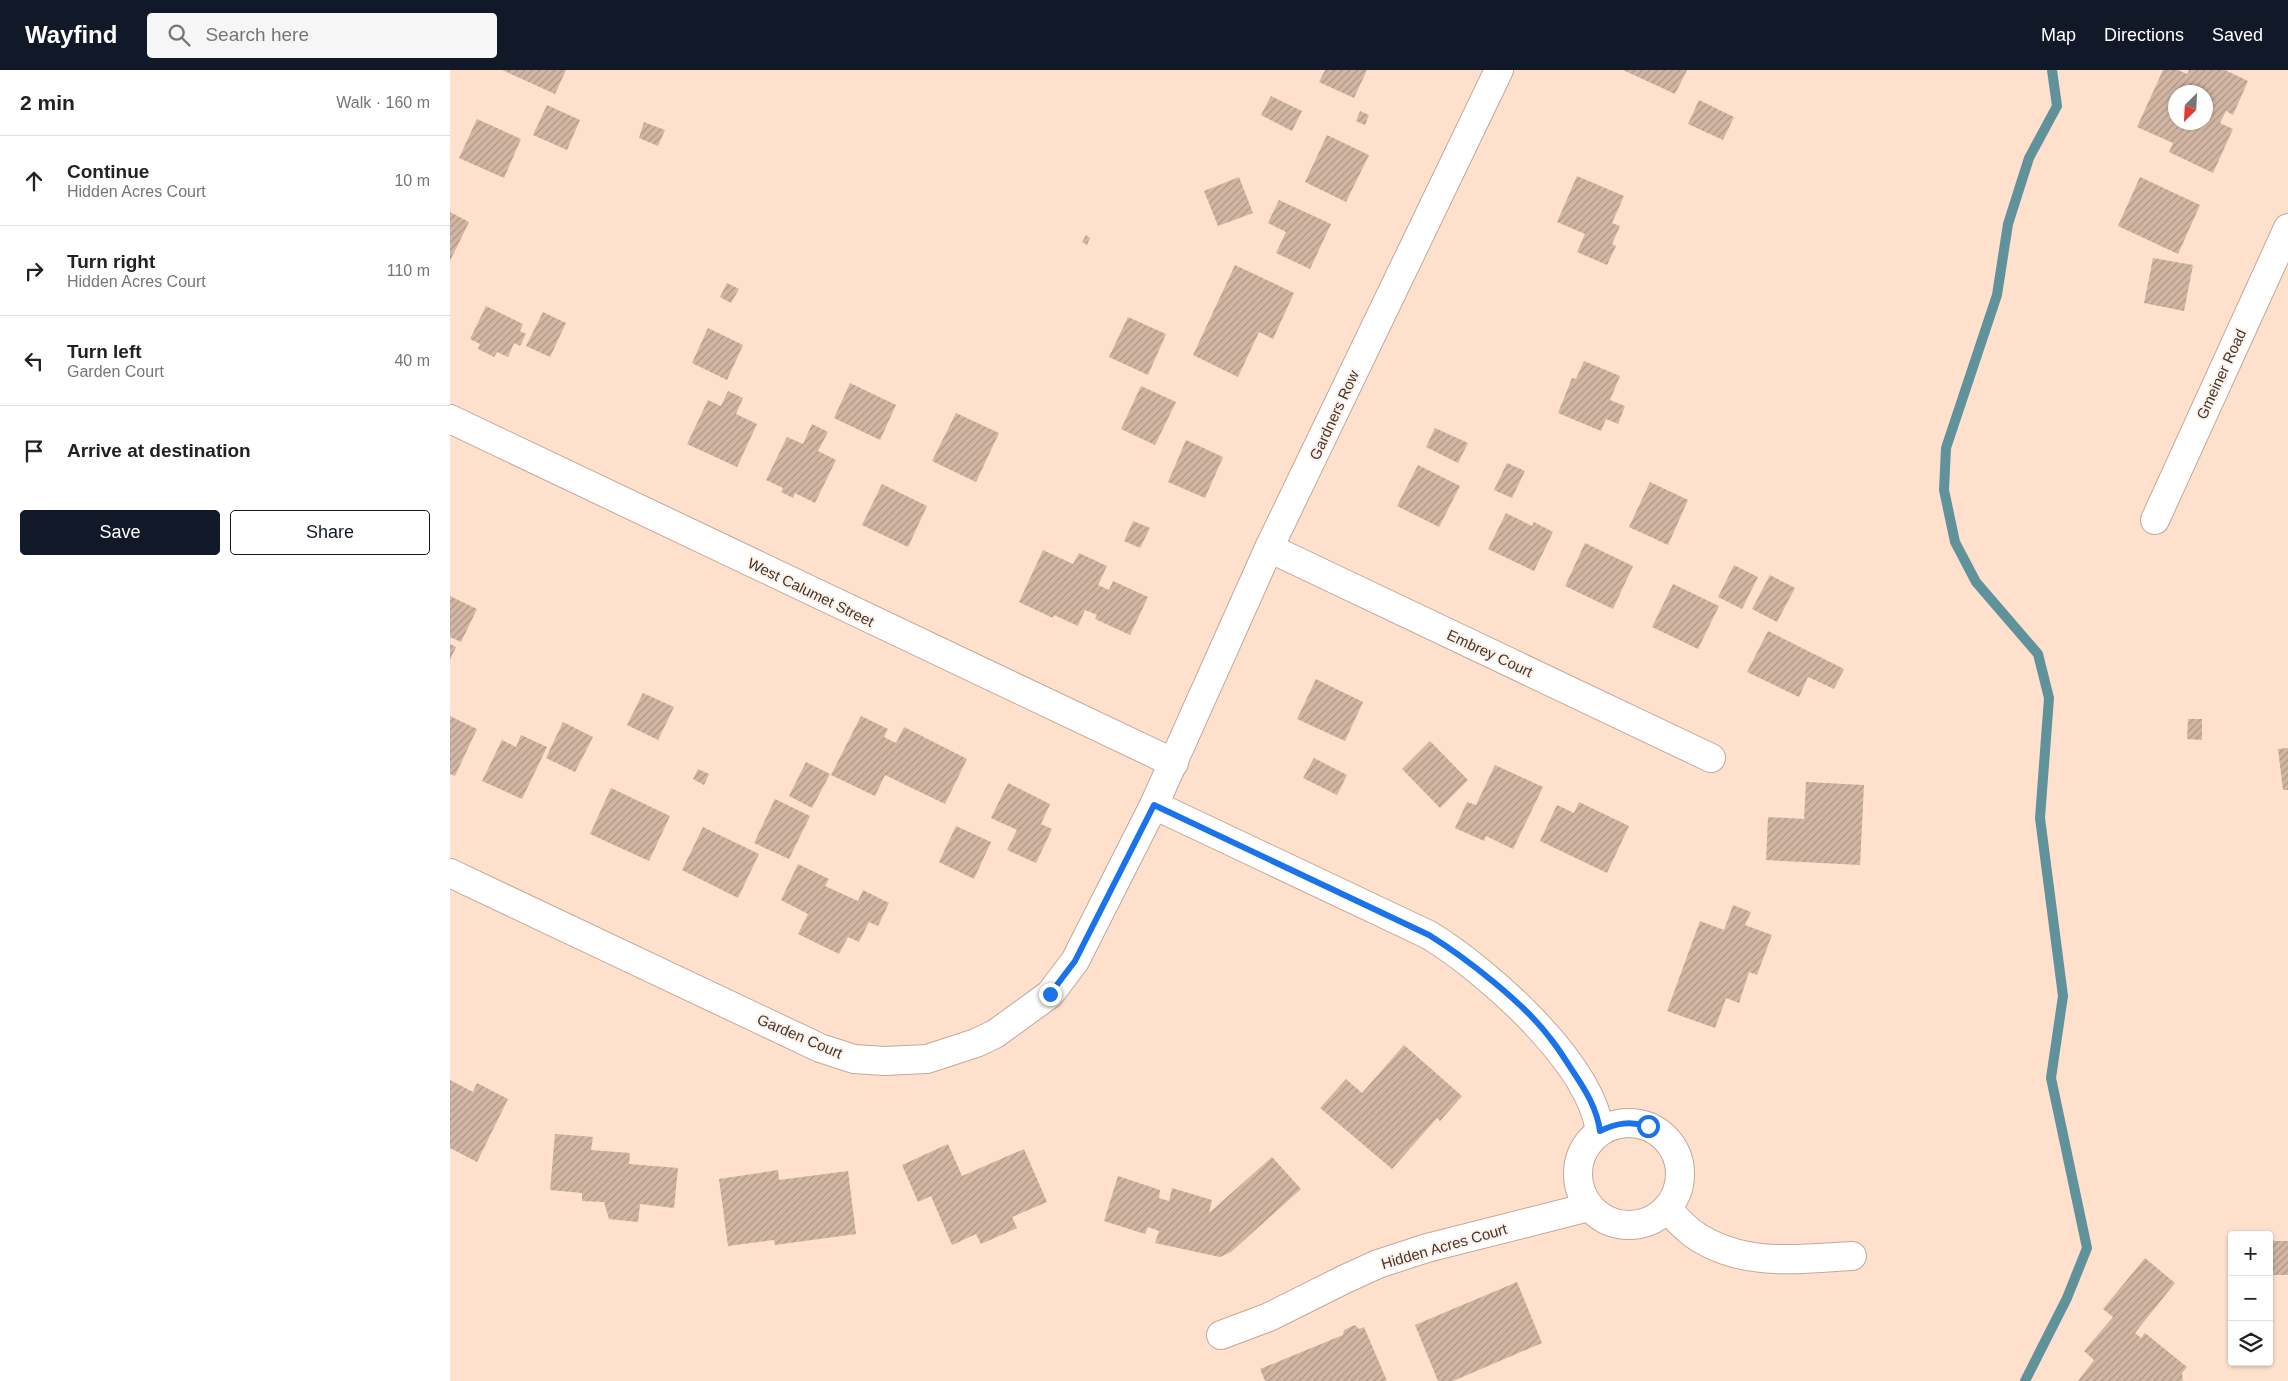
<!DOCTYPE html>
<meta charset="utf-8">
<style>
:root{--surface:#fff;--page:#f6f6f6;--text:#222;--muted:#767676;--line:#e0e0e0;--accent:#111827}
body{margin:0;font-family:Arial,sans-serif;background:var(--page);color:var(--text)}
.controls{position:absolute;right:15px;bottom:15px;display:grid;overflow:hidden;border-radius:5px;box-shadow:0 1px 4px #0004}
.controls button{width:45px;height:45px;display:grid;place-items:center;padding:0;border:0;border-bottom:1px solid var(--line);background:var(--surface);color:var(--text);font:25px sans-serif}
.compass{position:absolute;left:1718px;top:15px;width:45px;height:45px;border-radius:50%;background:var(--surface);box-shadow:0 1px 4px #0004;rotate:204deg}
.stop{position:absolute;width:15px;height:15px;margin:-11px;border:4px solid #1a73e8;border-radius:50%;background:#fff}
.stop.end{background:#1a73e8;border-color:#fff;box-shadow:0 1px 5px #0008}
.list{margin:0;padding:0;list-style:none}
h2{display:flex;justify-content:space-between;align-items:center;height:65px;margin:0;padding:0 20px;font-size:21px}
h2 small{font-size:16px;font-weight:400;color:var(--muted)}
.list li{display:grid;grid-template-columns:32px 1fr auto;gap:15px;align-items:center;box-sizing:border-box;height:90px;padding:0 20px;border-top:1px solid var(--line)}
.list b{display:block;font-size:19px;white-space:nowrap}
.list p{margin:0;font-size:16px;white-space:nowrap;color:var(--muted)}
.list em{font-size:16px;font-style:normal;color:var(--muted)}
.actions{display:flex;gap:10px;padding:15px 20px}
.actions a{flex:1;padding:11px 0;border:1px solid var(--accent);border-radius:5px;text-align:center;font-size:18px;color:var(--accent)}
.actions .main{background:var(--accent);color:#fff}
.icon{flex:none;width:28px;height:28px;fill:none;stroke:currentColor;stroke-width:2;stroke-linecap:round;stroke-linejoin:round}
.map{position:relative;flex:none;width:1838px;height:1311px;overflow:hidden}
header{display:flex;align-items:center;gap:30px;box-sizing:border-box;height:70px;padding:0 25px;background:var(--accent);color:#fff}
header strong{font-size:24px}
nav{display:flex;gap:28px;margin-inline-start:auto;font-size:18px}
.search{width:350px;height:45px;background:var(--page);display:flex;align-items:center;gap:12px;box-sizing:border-box;padding:0 18px;border-radius:5px;color:var(--muted);font-size:19px}
main{display:flex}
aside{flex:1;background:var(--surface)}
.map>svg:first-child{display:block}
.lines{fill:none;stroke-linecap:round;stroke-linejoin:round}
.stream{stroke:#60929c;stroke-width:10}
.building{fill:url(#building-hatch);fill-rule:evenodd}
.minor-casing{stroke:#c4a896;stroke-width:30}
.minor{stroke:#fff;stroke-width:28}
.route{stroke:#1a73e8;stroke-width:6}
.labels{text-anchor:middle;dominant-baseline:central;stroke-width:4;stroke-linejoin:round;paint-order:stroke}
.street-label{font-size:15px;fill:#42372f;stroke:#fdf1ea}
</style>
<header>
<strong>Wayfind</strong>
<div class="search"><svg class="icon" aria-label="search" viewBox="0 0 24 24"><circle cx="10" cy="10" r="6"/><path d="M15 15l6 6"/></svg>Search here</div>
<nav><a>Map</a><a>Directions</a><a>Saved</a></nav>
</header>
<main>
<aside>
<h2>2 min<small>Walk · 160 m</small></h2>
<ul class="list">
<li><svg class="icon" aria-label="ahead" viewBox="0 0 24 24"><path d="M12 20V5M6 11l6-6 6 6"/></svg><div><b>Continue</b><p>Hidden Acres Court</p></div><em>10 m</em></li>
<li><svg class="icon" aria-label="right" viewBox="0 0 24 24"><path d="M7 20v-9h11M14 6l5 5-5 5"/></svg><div><b>Turn right</b><p>Hidden Acres Court</p></div><em>110 m</em></li>
<li><svg class="icon" aria-label="left" viewBox="0 0 24 24"><path d="M17 20v-9H6M10 6l-5 5 5 5"/></svg><div><b>Turn left</b><p>Garden Court</p></div><em>40 m</em></li>
<li><svg class="icon" aria-label="arrive" viewBox="0 0 24 24"><path d="M6 21V4h12l-3 4 3 4H6"/></svg><div><b>Arrive at destination</b></div></li>
</ul>
<div class="actions"><a class="main">Save</a><a>Share</a></div>
</aside>
<div class="map">
<svg width="1838" height="1311" viewBox="0 0 1838 1311">
<defs>
<pattern id="building-hatch" width="6" height="6" patternUnits="userSpaceOnUse" patternTransform="scale(1.25)"><rect width="6" height="6" fill="#d2b6a3"/><path d="M-1 1l2-2M0 6l6-6M5 7l2-2" fill="none" stroke="#ac9585"/></pattern>
</defs>
<rect width="100%" height="100%" fill="#fee0cd"/>
<g class="lines">
<path class="stream" d="M1575 1311 1617 1228 1637 1178 1601 1008 1613 926 1590 748 1599 628 1588 584 1526 512 1505 472 1494 420 1496 378 1547 225 1558 154 1579 88 1607 36 1602 0"/>
</g>
<g class="building">
<path d="M52 0H116L105 24Z"/>
<path d="M875 0H917L904 28 869 12Z"/>
<path d="M1173 0H1237L1225 24Z"/>
<path d="M1713 0H1728L1737 4 1739 0H1775L1798 11 1783 45 1776 41 1770 53 1783 59 1763 103 1719 82 1723 73 1687 57ZM1726 22H1756V52H1726Z"/>
<path d="M821 26 852 41 842 61 811 45Z"/>
<path d="M1249 30 1284 47 1273 70 1238 54Z"/>
<path d="M97 35 130 50 117 80 83 65Z"/>
<path d="M910 41 919 45 915 55 906 51Z"/>
<path d="M27 49 71 69 54 108 9 88Z"/>
<path d="M194 52 215 60 208 76 189 68Z"/>
<path d="M877 65 919 85 896 132 855 112Z"/>
<path d="M1127 106 1174 126 1162 153 1170 156 1162 174 1166 176 1157 195 1127 182 1135 164 1107 152Z"/>
<path d="M789 107 803 143 768 156 754 121Z"/>
<path d="M1690 107 1750 135 1728 184 1668 156Z"/>
<path d="M829 130 881 154 860 199 826 183 836 162 818 153Z"/>
<path d="M0 142 19 152 0 191Z"/>
<path d="M636 165 640 168 637 175 632 172Z"/>
<path d="M1703 188 1743 195 1734 241 1694 233Z"/>
<path d="M785 195 844 223 823 269 809 262 788 307 743 285Z"/>
<path d="M277 213 289 219 281 233 270 227Z"/>
<path d="M36 236 73 254 70 261 76 264 70 276 64 273 58 287 47 282 44 287 28 279 30 274 20 269Z"/>
<path d="M93 242 116 253 100 287 76 276Z"/>
<path d="M678 247 716 264 698 305 659 287Z"/>
<path d="M258 258 293 275 277 310 242 293Z"/>
<path d="M1134 291 1170 306 1160 330 1175 336 1168 354 1156 349 1151 361 1108 343 1122 308 1126 309Z"/>
<path d="M400 313 446 335 430 370 384 348Z"/>
<path d="M691 316 726 332 705 375 671 359Z"/>
<path d="M278 321 293 328 286 344 307 354 287 397 237 374 258 330 271 336Z"/>
<path d="M506 343 549 363 526 412 482 391Z"/>
<path d="M362 354 378 362 368 381 386 390 365 433 345 423 343 428 331 422 333 418 316 410 337 367 353 374Z"/>
<path d="M985 358 1018 373 1008 393 976 377Z"/>
<path d="M736 370 773 387 755 428 718 412Z"/>
<path d="M1057 393 1075 401 1062 428 1044 420Z"/>
<path d="M968 395 1010 416 989 457 947 436Z"/>
<path d="M1200 412 1238 430 1218 475 1179 457Z"/>
<path d="M432 414 477 436 458 477 412 455Z"/>
<path d="M1056 443 1082 456 1084 452 1103 462 1084 501 1038 479Z"/>
<path d="M683 451 700 458 690 478 674 471Z"/>
<path d="M1135 473 1183 496 1163 539 1115 516Z"/>
<path d="M593 480 623 494 629 483 657 496 648 515 659 520 663 511 698 527 680 565 645 549 647 545 635 540 628 556 604 545 603 548 569 532Z"/>
<path d="M1284 495 1308 507 1292 539 1268 527Z"/>
<path d="M1320 505 1345 518 1327 552 1302 539Z"/>
<path d="M1223 514 1269 536 1248 579 1202 557Z"/>
<path d="M0 526 27 539 11 572 0 567Z"/>
<path d="M1318 561 1394 599 1384 619 1358 607 1349 627 1297 602Z"/>
<path d="M0 574 6 577 0 590Z"/>
<path d="M866 609 913 632 895 671 847 649Z"/>
<path d="M193 623 224 637 208 670 177 655Z"/>
<path d="M0 646 27 659 5 706 0 704Z"/>
<path d="M411 646 438 659 434 667 446 673 454 657 517 689 495 734 435 705 425 726 381 705Z"/>
<path d="M1738 649H1752V670L1737 669Z"/>
<path d="M113 652 143 667 125 702 96 688Z"/>
<path d="M71 665 97 677 72 729 32 711 52 670 66 677Z"/>
<path d="M980 671 1018 710 990 738 952 699Z"/>
<path d="M1838 678V720H1833L1828 679Z"/>
<path d="M864 688 897 705 887 725 853 708Z"/>
<path d="M356 692 380 704 362 738 339 726Z"/>
<path d="M1045 695 1093 717 1063 779 1036 766 1034 771 1005 758 1017 732 1026 735Z"/>
<path d="M248 699 259 704 254 715 243 709Z"/>
<path d="M1356 712 1414 715 1410 795 1316 790 1318 747 1354 749Z"/>
<path d="M558 713 600 734 591 754 602 759 586 793 557 780 567 760 541 748Z"/>
<path d="M161 718 220 746 199 791 140 764Z"/>
<path d="M325 729 360 746 339 789 304 773Z"/>
<path d="M1129 732 1179 756 1157 803 1090 771 1107 735 1124 743Z"/>
<path d="M506 756 541 772 524 809 489 792Z"/>
<path d="M253 757 309 784 288 828 232 800Z"/>
<path d="M348 794 379 809 375 816 408 831 413 820 439 833 428 856 419 852 409 872 398 867 389 884 348 864 358 844 331 830Z"/>
<path d="M1283 835 1301 842 1295 855 1322 865 1307 905 1299 902 1289 933 1276 928 1265 958 1217 941 1250 851 1274 860Z"/>
<path d="M954 975 1012 1026 990 1051 987 1048 942 1099 870 1038 896 1009 912 1023Z"/>
<path d="M0 1010 23 1022 27 1013 58 1029 27 1092 0 1078Z"/>
<path d="M105 1064 143 1067 141 1080 180 1083 179 1094 228 1098 224 1138 190 1134 188 1152 159 1149 154 1132 132 1131V1123L100 1120Z"/>
<path d="M498 1074 512 1106 574 1079 597 1132 562 1147 567 1158 531 1174 526 1164 502 1175 481 1126 468 1132 452 1095Z"/>
<path d="M822 1087 851 1119 781 1182 770 1187 705 1173 709 1161 698 1157 695 1164 654 1151 668 1106 710 1120 709 1128 719 1131 722 1118 762 1130 759 1143Z"/>
<path d="M328 1100 329 1110 398 1101 406 1164 325 1175 324 1170 278 1176 269 1109Z"/>
<rect x="1819" y="1171" width="19" height="34"/>
<path d="M1695 1188 1725 1213 1685 1263 1691 1268 1695 1263 1737 1297 1732 1303 1733 1311H1628L1644 1290 1634 1281 1663 1247 1653 1239Z"/>
<path d="M1067 1212 1092 1273 1003 1311H988L965 1255Z"/>
<path d="M905 1255 909 1259 914 1257 937 1311H815L810 1299 893 1265 894 1260Z"/>
</g>
<g class="lines">
<defs>
<g id="minor">
<path d="M0 349 724 693"/>
<path d="M1705 450 1838 158"/>
<path d="M819 478 1261 688"/>
<path d="M704 735 979 865C1036 900 1140 991 1150 1061"/>
<path d="M0 803 370 978 404 989 434 991 477 989 526 973 545 964 600 924 625 891 704 735 819 478 1049 0"/>
<circle cx="1179" cy="1104" r="51"/>
<path d="M1217 1139C1225 1147 1233 1156 1242 1163 1291 1198 1347 1189 1402 1186"/>
<path d="M771 1265 819 1247 895 1209 928 1194 977 1178 1139 1137"/>
</g>
</defs>
<use href="#minor" class="minor-casing"/>
<use href="#minor" class="minor"/>
</g>
<g class="lines">
<path class="route" d="M600 924 625 891 704 735 979 865C1016 888 1074 933 1100 968 1109 979 1116 991 1124 1003 1136 1021 1147 1039 1150 1061 1167 1053 1179 1051 1198 1056"/>
</g>
<g class="labels">
<g class="street-label">
<text transform="translate(1771 304) rotate(-65)">Gmeiner Road</text>
<text transform="translate(884 345) rotate(-65)">Gardners Row</text>
<text transform="translate(361 522) rotate(26)">West Calumet Street</text>
<text transform="translate(1040 583) rotate(25)">Embrey Court</text>
<text transform="translate(350 966) rotate(23)">Garden Court</text>
<text transform="translate(994 1176) rotate(-16)">Hidden Acres Court</text>
</g>
</g>
</svg>
<div class="controls">
<button>+</button>
<button>−</button>
<button><svg class="icon" aria-label="layers" viewBox="0 0 24 24"><path d="M12 4l9 5-9 5-9-5zM3 14l9 5 9-5"/></svg></button>
</div>
<svg class="compass" viewBox="-18 -18 36 36"><path d="M0-13l5 13h-10z" fill="#e53935"/><path d="M0 13l5-13h-10z" fill="#767676"/></svg>
<div class="stop" style="left:1198px;top:1056px"></div>
<div class="stop end" style="left:600px;top:924px"></div>
</div>
</main>
